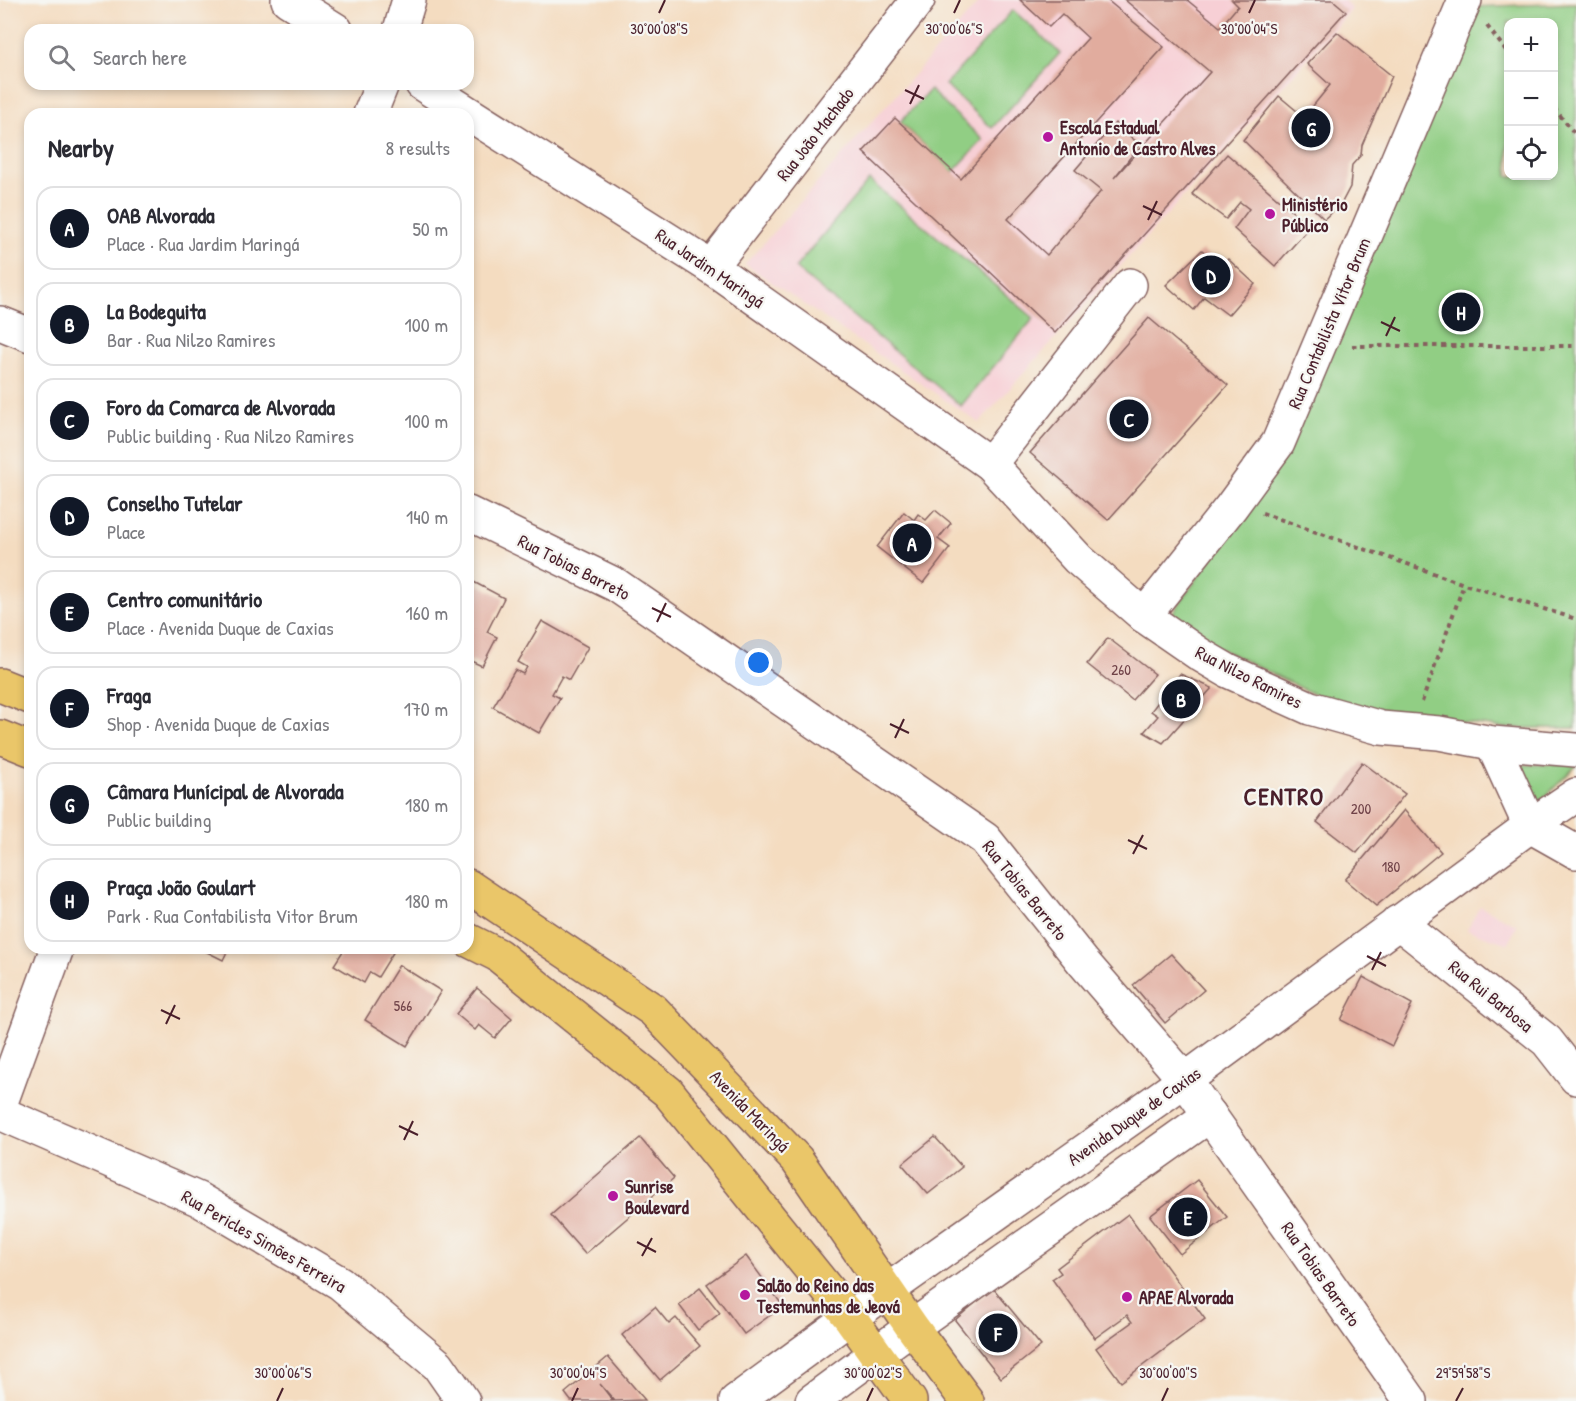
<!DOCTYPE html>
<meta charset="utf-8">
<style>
:root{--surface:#fff;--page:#f7f7f7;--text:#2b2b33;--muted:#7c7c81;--line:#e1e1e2;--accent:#111827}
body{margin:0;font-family:"Patrick Hand",sans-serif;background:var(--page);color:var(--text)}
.controls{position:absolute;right:18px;top:18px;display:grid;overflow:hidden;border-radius:12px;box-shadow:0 3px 9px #0003}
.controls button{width:54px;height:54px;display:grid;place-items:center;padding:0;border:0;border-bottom:2px solid var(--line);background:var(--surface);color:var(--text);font:30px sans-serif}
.you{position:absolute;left:759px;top:663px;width:21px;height:21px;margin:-15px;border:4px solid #fff;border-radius:50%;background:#1a73e8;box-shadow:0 0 0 9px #1a73e833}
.badge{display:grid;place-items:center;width:39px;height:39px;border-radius:50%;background:var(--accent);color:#fff;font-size:20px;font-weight:700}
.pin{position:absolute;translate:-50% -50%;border:3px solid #fff;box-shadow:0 2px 6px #0006}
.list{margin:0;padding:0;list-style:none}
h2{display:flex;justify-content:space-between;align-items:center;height:78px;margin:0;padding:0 24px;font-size:26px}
h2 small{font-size:20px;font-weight:400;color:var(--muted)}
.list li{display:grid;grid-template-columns:39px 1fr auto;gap:18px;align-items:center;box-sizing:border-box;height:84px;margin:0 12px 12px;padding:0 12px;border:2px solid var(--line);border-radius:18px}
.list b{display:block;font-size:22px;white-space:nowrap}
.list p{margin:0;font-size:20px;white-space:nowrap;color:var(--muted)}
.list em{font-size:20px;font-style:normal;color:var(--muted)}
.icon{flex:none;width:33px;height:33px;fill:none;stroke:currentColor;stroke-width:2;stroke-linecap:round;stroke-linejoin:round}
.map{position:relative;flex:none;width:1576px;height:1401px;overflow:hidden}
.search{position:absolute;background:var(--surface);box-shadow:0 3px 9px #0003;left:24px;top:24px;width:450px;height:66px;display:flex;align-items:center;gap:15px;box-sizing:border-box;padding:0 21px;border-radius:18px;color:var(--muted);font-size:22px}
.panel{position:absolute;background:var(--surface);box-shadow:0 3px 9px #0003;left:24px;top:108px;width:450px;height:846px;border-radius:18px}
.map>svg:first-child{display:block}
.built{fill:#f7cfd5}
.green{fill:#91ce84;stroke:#6e7658;stroke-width:1.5;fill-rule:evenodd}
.building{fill:#e1ac9e}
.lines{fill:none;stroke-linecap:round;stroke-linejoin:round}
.minor-casing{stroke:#86615f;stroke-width:36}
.major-casing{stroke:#86615f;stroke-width:36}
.path{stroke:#86615f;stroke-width:4;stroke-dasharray:4.5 4.5;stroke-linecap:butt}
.minor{stroke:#fff;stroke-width:33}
.major{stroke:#eac669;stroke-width:33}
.ticks{fill:none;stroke:#4a1f2b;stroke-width:2}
.poi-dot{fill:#b5179e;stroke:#f6f6f2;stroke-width:2}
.labels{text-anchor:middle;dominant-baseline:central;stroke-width:4.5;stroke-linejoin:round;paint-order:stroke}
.number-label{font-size:15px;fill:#704248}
.poi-label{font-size:18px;font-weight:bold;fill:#4a1f2b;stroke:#f6f6f2;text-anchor:start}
.street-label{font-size:18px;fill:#4a1f2b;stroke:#f6f6f2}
.district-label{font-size:24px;font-weight:bold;letter-spacing:1.5px;fill:#4a1f2b;stroke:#f6f6f2}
.ticks-label{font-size:15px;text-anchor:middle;fill:#4a1f2b;stroke:#f6f6f2;stroke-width:4.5;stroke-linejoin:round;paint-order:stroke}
</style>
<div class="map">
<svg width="1576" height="1401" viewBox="0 0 1576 1401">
<rect width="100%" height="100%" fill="#f6f6f2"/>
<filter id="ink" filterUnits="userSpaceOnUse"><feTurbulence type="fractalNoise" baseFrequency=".0167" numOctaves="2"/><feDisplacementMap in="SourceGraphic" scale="12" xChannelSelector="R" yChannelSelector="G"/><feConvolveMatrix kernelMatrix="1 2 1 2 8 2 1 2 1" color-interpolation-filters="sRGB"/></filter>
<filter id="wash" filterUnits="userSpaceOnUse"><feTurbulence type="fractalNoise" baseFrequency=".008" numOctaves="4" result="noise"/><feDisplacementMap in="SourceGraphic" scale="24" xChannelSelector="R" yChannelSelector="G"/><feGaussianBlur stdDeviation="1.35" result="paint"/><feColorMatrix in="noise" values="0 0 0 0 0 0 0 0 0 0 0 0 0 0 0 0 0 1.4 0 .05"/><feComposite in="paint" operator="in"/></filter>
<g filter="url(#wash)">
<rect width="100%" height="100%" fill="#f4dcc0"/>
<g class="built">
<path d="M981 0H1344L1352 9 979 423 745 264Z"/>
<path d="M1480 906 1517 925 1508 944 1467 930Z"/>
</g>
<g class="green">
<path d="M1576 3V728H1505L1338 706 1166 622 1290 449 1471 7ZM1508 22H1554V176H1508Z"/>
<path d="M1013 10 1060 53 992 128 945 85Z"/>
<path d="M930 90 983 140 953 172 900 122Z"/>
<path d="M869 180 1034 318 961 406 795 268Z"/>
<path d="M1576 764V766L1530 812 1512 765Z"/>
</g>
<g id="blocks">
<g class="building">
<path d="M1020 0H1107L1164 47 1008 219 1047 255 1101 191 1075 170 1115 123 1140 145 1114 178 1210 72 1125 0H1187L1220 27 1238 6 1232 0H1333L1346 11 1055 333 863 152 895 118 961 179 1088 38 1062 14 1049 27Z"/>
<path d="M1337 32 1392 76 1362 145 1361 155 1352 165 1350 187 1341 204 1324 219 1243 140 1279 96 1304 117 1330 85 1307 64Z"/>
<path d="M1227 154 1310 227 1275 266 1234 229 1249 209 1240 202 1226 219 1192 194Z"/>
<path d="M1202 250 1221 266 1228 259 1255 284 1228 315 1204 297 1194 310 1166 285Z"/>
<path d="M1149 318 1228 385 1108 520 1030 453Z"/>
<path d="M935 510 951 523 938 539 950 548 923 583 877 547 904 512 914 520 918 514 926 520Z"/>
<path d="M468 579 504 598 487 632 497 637 482 666 471 661 468 667Z"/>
<path d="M542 621 588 647 569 680 562 676 552 694 560 698 539 733 493 707 515 670 523 674 527 667 518 662Z"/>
<path d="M1108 638 1155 674 1132 700 1087 664Z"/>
<path d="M1180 674 1212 688 1163 743 1144 732 1158 716 1151 711Z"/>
<path d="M1362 762 1405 794 1357 853 1317 822Z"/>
<path d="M1404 810 1441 852 1376 906 1345 880Z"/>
<path d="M199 948H229L223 960Z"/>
<path d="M345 948H389L394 951 378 977 370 972 364 983 334 965Z"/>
<path d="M1171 954 1204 990 1165 1023 1133 985Z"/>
<path d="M399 965 441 991 407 1046 365 1020Z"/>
<path d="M1363 977 1412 1004 1392 1046 1341 1020Z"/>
<path d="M477 988 512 1018 495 1038 479 1025 475 1030 456 1014Z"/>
<path d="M935 1137 962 1167 928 1194 902 1164Z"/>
<path d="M640 1138 674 1178 585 1254 551 1215Z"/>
<path d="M1197 1180 1227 1217 1180 1254 1150 1216Z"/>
<path d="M1128 1214 1205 1319 1121 1382 1096 1348 1132 1322 1127 1315 1095 1338 1052 1279 1061 1273 1057 1268Z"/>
<path d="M746 1256 783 1306 744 1334 707 1284Z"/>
<path d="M700 1288 720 1313 698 1330 679 1305Z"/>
<path d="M993 1288 1041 1346 1001 1378 955 1320Z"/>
<path d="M655 1307 669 1324 676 1318 700 1346 660 1380 622 1335Z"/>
<path d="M608 1357 645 1400 615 1401 600 1384 613 1401H571L565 1393Z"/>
</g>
</g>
</g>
<g filter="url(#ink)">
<use href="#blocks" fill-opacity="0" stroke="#86615f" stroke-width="1.5"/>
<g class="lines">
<defs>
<g id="minor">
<path d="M288 0 336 30"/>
<path d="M400 30 409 0"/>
<path d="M422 84 711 267 990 464 1078 559 1144 616 1199 654 1228 671 1310 708 1381 728 1439 733 1492 743 1576 750"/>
<path d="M370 114 382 84"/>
<path d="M711 267 918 0"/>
<path d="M0 323 30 335"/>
<path d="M990 464 1130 285"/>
<path d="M468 513 616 585 985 839 1083 962 1185 1080 1411 1401"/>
<path d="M1144 616 1231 507 1278 443 1465 0"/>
<path d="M1492 743 1530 826"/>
<path d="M1530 826 1576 852"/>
<path d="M1398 922 1547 1041 1576 1078"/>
<path d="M0 1105 57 948"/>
<path d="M0 1113 198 1199 340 1283 438 1365 463 1401"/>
<path d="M736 1401 888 1290 1185 1080 1530 826 1576 795"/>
<path d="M812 1401 912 1327 1210 1115"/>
</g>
<g id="major">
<path d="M0 685 30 697"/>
<path d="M0 737 30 749"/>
<path d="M468 886 653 1010 797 1160 912 1327 967 1401"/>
<path d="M468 940 498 955 668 1092 851 1319 910 1401"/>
</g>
</defs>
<use href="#minor" class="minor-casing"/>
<use href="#major" class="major-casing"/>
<g class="path">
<path d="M1487 26 1508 53"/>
<path d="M1554 108 1576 135"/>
<path d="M1352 346H1576"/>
<path d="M1262 513 1464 584 1576 619"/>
<path d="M1422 702 1464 584"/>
</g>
<use href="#minor" class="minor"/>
<use href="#major" class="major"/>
</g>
</g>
<path class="ticks" d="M659 13 665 0M954 13 960 0M1249 13 1255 0M905 90 924 99M910 104 919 85M1143 206 1162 215M1148 220 1157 201M1381 322 1400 331M1386 336 1395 317M652 608 671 617M657 622 666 603M890 724 909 733M895 738 904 719M1128 840 1147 849M1133 854 1143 835M1367 956 1386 966M1372 970 1381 952M161 1010 180 1019M166 1024 175 1005M399 1126 418 1135M404 1140 413 1121M637 1242 656 1252M642 1256 652 1238M277 1401 283 1388M572 1401 578 1388M867 1401 873 1388M1162 1401 1168 1388M1456 1401 1463 1388"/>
<g class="poi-dot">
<circle cx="1048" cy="137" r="6"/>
<circle cx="1270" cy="214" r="6"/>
<circle cx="613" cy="1196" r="6"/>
<circle cx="745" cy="1295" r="6"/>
<circle cx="1127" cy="1297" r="6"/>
</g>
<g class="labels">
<g class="number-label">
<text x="1121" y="669">260</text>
<text x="1361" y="808">200</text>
<text x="1391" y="866">180</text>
<text x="403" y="1005">566</text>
</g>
<g class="poi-label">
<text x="1060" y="127">Escola Estadual<tspan x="1060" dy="21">Antonio de Castro Alves</tspan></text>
<text x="1282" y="204">Ministério<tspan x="1282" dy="21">Público</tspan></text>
<text x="625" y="1186">Sunrise<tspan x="625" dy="21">Boulevard</tspan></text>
<text x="757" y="1285">Salão do Reino das<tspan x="757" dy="21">Testemunhas de Jeová</tspan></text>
<text x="1139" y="1297">APAE Alvorada</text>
</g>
<g class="street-label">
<text transform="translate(815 134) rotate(-52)">Rua João Machado</text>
<text transform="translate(710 268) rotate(34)">Rua Jardim Maringá</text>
<text transform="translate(1329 323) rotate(-67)">Rua Contabilista Vitor Brum</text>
<text transform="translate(574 567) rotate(27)">Rua Tobias Barreto</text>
<text transform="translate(1249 677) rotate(27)">Rua Nilzo Ramires</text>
<text transform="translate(1025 890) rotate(51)">Rua Tobias Barreto</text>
<text transform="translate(1491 996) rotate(39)">Rua Rui Barbosa</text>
<text transform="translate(750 1111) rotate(46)">Avenida Maringá</text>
<text transform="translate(1134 1116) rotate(-35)">Avenida Duque de Caxias</text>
<text transform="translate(264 1241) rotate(30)">Rua Pericles Simões Ferreira</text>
<text transform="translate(1321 1274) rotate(55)">Rua Tobias Barreto</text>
</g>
<g class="district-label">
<text x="1284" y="796">CENTRO</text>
</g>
</g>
<g class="ticks-label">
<text x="659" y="34">30°00'08"S</text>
<text x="954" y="34">30°00'06"S</text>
<text x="1249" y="34">30°00'04"S</text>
<text x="283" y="1378">30°00'06"S</text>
<text x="578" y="1378">30°00'04"S</text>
<text x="873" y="1378">30°00'02"S</text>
<text x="1168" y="1378">30°00'00"S</text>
<text x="1463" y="1378">29°59'58"S</text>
</g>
</svg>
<div class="controls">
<button>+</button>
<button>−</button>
<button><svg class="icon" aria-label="locate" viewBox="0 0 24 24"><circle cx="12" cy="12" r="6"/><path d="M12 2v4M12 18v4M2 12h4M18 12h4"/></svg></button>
</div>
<div class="you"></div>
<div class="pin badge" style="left:912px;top:543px">A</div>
<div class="pin badge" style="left:1181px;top:699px">B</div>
<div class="pin badge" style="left:1129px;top:419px">C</div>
<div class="pin badge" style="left:1211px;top:275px">D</div>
<div class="pin badge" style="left:1188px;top:1217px">E</div>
<div class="pin badge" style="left:998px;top:1333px">F</div>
<div class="pin badge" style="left:1311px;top:128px">G</div>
<div class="pin badge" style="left:1461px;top:312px">H</div>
<div class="search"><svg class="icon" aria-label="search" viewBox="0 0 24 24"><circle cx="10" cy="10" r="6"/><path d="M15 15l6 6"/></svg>Search here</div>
<section class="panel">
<h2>Nearby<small>8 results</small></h2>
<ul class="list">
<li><span class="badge">A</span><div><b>OAB Alvorada</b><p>Place · Rua Jardim Maringá</p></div><em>50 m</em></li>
<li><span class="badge">B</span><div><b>La Bodeguita</b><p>Bar · Rua Nilzo Ramires</p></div><em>100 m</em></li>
<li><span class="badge">C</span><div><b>Foro da Comarca de Alvorada</b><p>Public building · Rua Nilzo Ramires</p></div><em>100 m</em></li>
<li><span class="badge">D</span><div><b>Conselho Tutelar</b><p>Place</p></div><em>140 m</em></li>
<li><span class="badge">E</span><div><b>Centro comunitário</b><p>Place · Avenida Duque de Caxias</p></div><em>160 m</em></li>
<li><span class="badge">F</span><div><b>Fraga</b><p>Shop · Avenida Duque de Caxias</p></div><em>170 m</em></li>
<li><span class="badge">G</span><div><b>Câmara Munícipal de Alvorada</b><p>Public building</p></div><em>180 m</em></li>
<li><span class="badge">H</span><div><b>Praça João Goulart</b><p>Park · Rua Contabilista Vitor Brum</p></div><em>180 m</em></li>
</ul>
</section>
</div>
